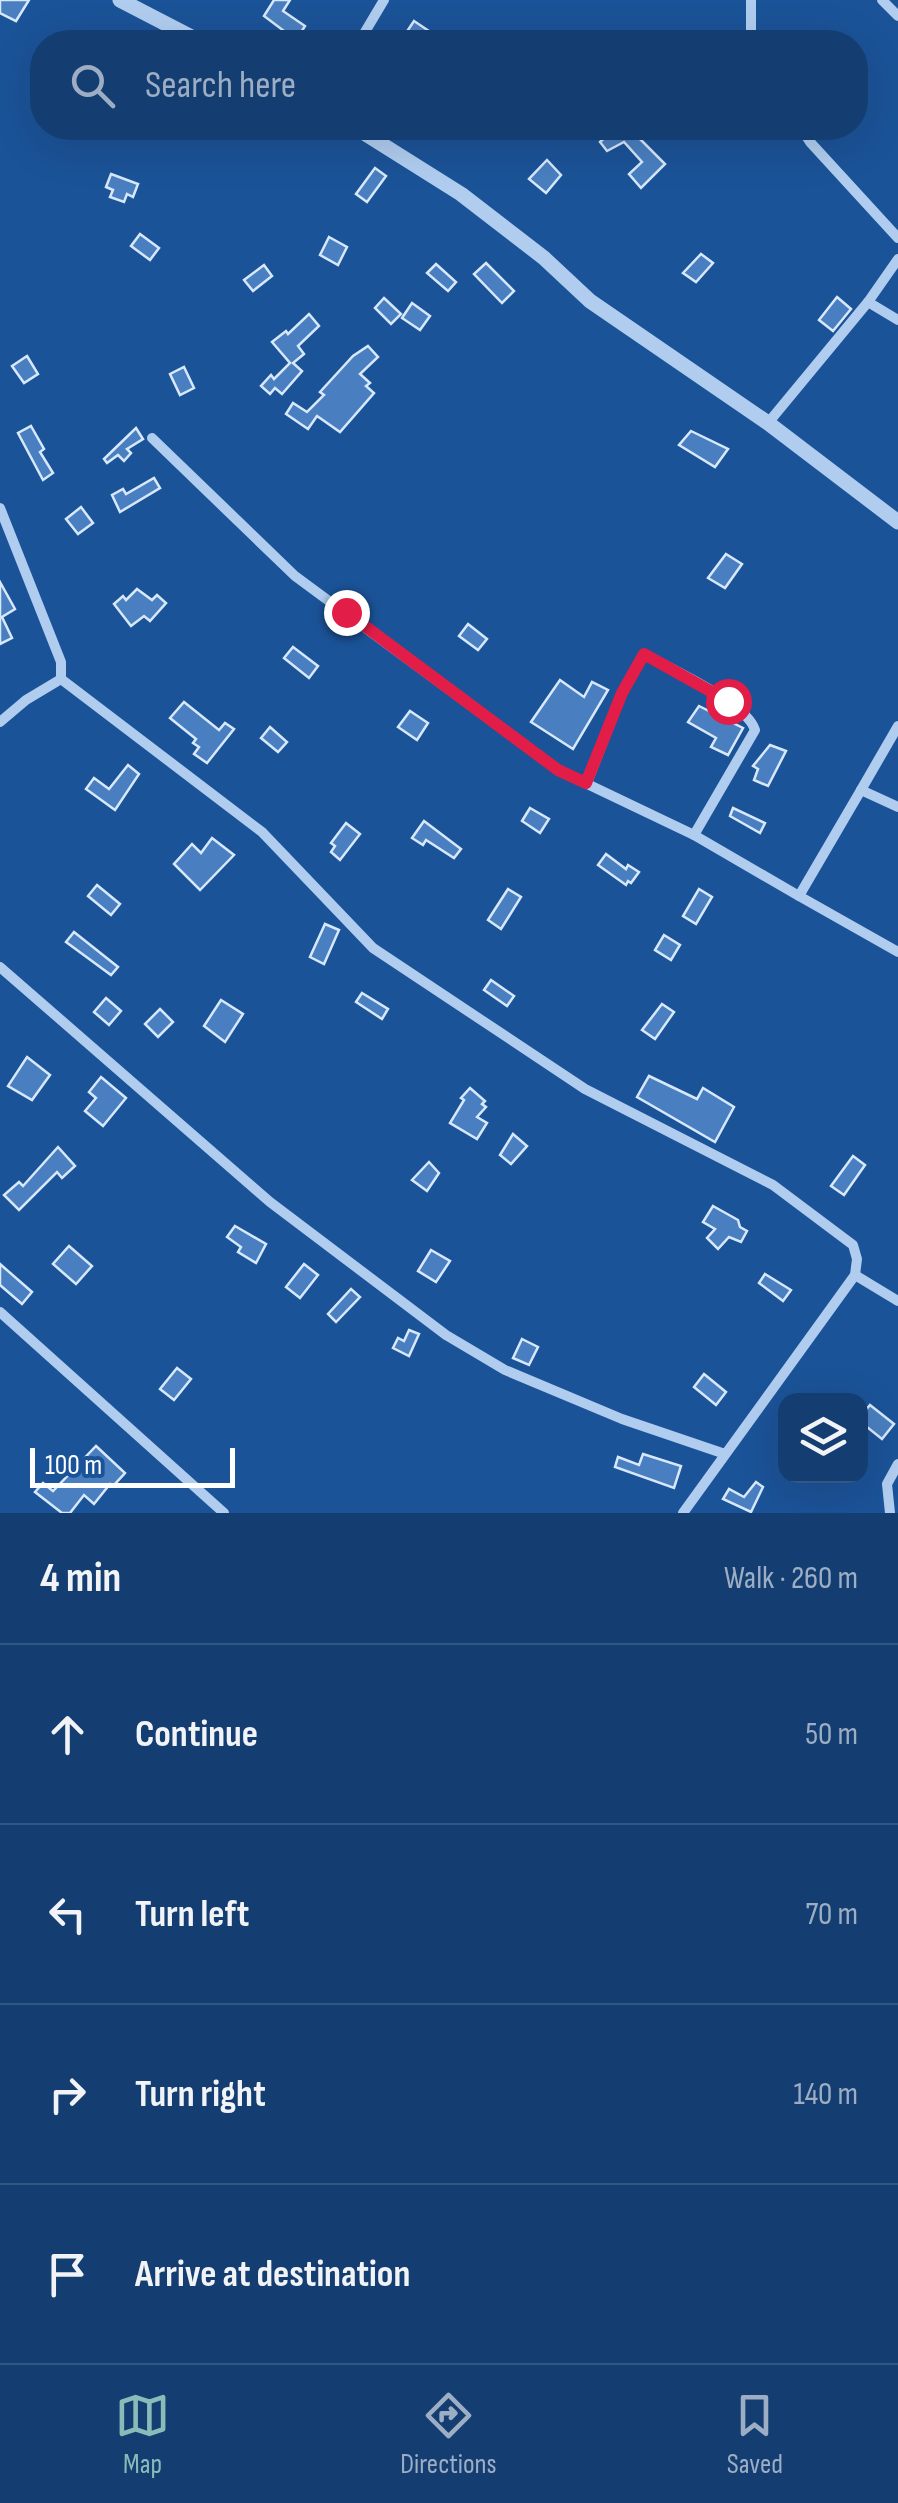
<!DOCTYPE html>
<meta charset="utf-8">
<style>
:root{--surface:#143e72;--page:#1d4577;--text:#f1f3f6;--muted:#9daec4;--line:#335784;--accent:#8bbbb9}
body{margin:0;font-family:"Sofia Sans Condensed",sans-serif;background:var(--page);color:var(--text)}
.controls{position:absolute;right:30px;bottom:30px;display:grid;overflow:hidden;border-radius:20px;box-shadow:0 10px 40px #0002}
.controls button{width:90px;height:90px;display:grid;place-items:center;padding:0;border:0;border-bottom:2px solid var(--line);background:var(--surface);color:var(--text);font:50px sans-serif}
.scale{position:absolute;left:30px;bottom:25px;width:205px;box-sizing:border-box;padding-left:10px;border:5px solid #fff;border-top:0;font-size:28px;line-height:35px;white-space:nowrap;color:#fff;-webkit-text-stroke:8px #1b5398;paint-order:stroke}
.stop{position:absolute;width:30px;height:30px;margin:-22px;border:8px solid #e11d48;border-radius:50%;background:#fff}
.stop.end{background:#e11d48;border-color:#fff;box-shadow:0 2px 10px #0008}
.list{margin:0;padding:0;list-style:none}
h2{display:flex;justify-content:space-between;align-items:center;height:130px;margin:0;padding:0 40px;font-size:42px}
h2 small{font-size:32px;font-weight:400;color:var(--muted)}
.list li{display:grid;grid-template-columns:65px 1fr auto;gap:30px;align-items:center;box-sizing:border-box;height:180px;padding:0 40px;border-top:2px solid var(--line)}
.list b{display:block;font-size:38px;white-space:nowrap}
.list em{font-size:32px;font-style:normal;color:var(--muted)}
.icon{flex:none;width:55px;height:55px;fill:none;stroke:currentColor;stroke-width:2;stroke-linecap:round;stroke-linejoin:round}
.map{position:relative;flex:none;width:898px;height:1513px;overflow:hidden}
.search{position:absolute;background:var(--surface);box-shadow:0 10px 40px #0002;left:30px;right:30px;top:30px;height:110px;display:flex;align-items:center;gap:25px;box-sizing:border-box;padding:0 35px;border-radius:40px;color:var(--muted);font-size:38px}
.sheet{height:850px;background:var(--surface)}
nav{display:flex;justify-content:space-around;align-items:center;box-sizing:border-box;height:140px;border-top:2px solid var(--line);background:var(--surface);font-size:28px;color:var(--muted)}
nav a{display:grid;justify-items:center;gap:5px}
nav .on{color:var(--accent)}
.map>svg:first-child{display:block}
.building{fill:#497fc0;stroke:#d7e8fb;stroke-width:2.5}
.lines{fill:none;stroke-linecap:round;stroke-linejoin:round}
.minor{stroke:#b0cdf0;stroke-width:10}
.tertiary{stroke:#b0cdf0;stroke-width:15}
.route{stroke:#e11d48;stroke-width:12}
</style>
<div class="map">
<svg width="898" height="1513" viewBox="0 0 898 1513">
<rect width="100%" height="100%" fill="#1b5398"/>
<g class="building">
<path d="M0 0H29L16 21 0 13Z"/>
<path d="M274 0H290L283 11 305 26 296 40 264 16Z"/>
<path d="M414 21 435 35 430 42H420L406 33Z"/>
<path d="M602 128H653L640 139 665 164 641 188 629 174 642 162 624 142 607 151 600 142 609 134Z"/>
<path d="M547 160 561 175 546 193 529 179Z"/>
<path d="M375 168 386 176 367 202 356 194Z"/>
<path d="M111 174 138 184 133 197 127 194 124 202 110 197 113 190 106 187Z"/>
<path d="M140 234 159 248 150 260 131 246Z"/>
<path d="M329 237 347 247 338 265 320 255Z"/>
<path d="M701 254 713 263 696 282 683 273Z"/>
<path d="M486 263 514 291 502 303 474 274Z"/>
<path d="M436 264 456 282 448 291 427 273Z"/>
<path d="M264 265 272 276 253 291 244 280Z"/>
<path d="M837 297 851 309 833 331 819 320Z"/>
<path d="M384 298 401 314 391 324 375 308Z"/>
<path d="M412 303 430 316 420 330 402 318Z"/>
<path d="M309 314 319 326 298 346 304 354 293 363 302 371 282 394 275 388 270 394 261 386 271 375 274 379 290 363 272 342 286 331 288 334Z"/>
<path d="M368 346 378 357 360 374 370 383 366 386 374 393 340 432 317 416 308 429 286 414 293 403 307 412 324 395 320 392 353 356Z"/>
<path d="M27 356 38 374 24 383 12 366Z"/>
<path d="M184 367 194 388 180 395 170 374Z"/>
<path d="M31 426 44 449 40 452 53 473 43 480 18 433Z"/>
<path d="M136 428 143 439 127 449 131 453 124 461 118 455 107 463 104 459Z"/>
<path d="M691 431 728 449 715 467 679 445Z"/>
<path d="M154 478 160 488 120 512 112 495 123 489 126 494Z"/>
<path d="M81 507 93 523 78 534 66 519Z"/>
<path d="M726 554 742 564 725 588 708 578Z"/>
<path d="M0 582 15 609 2 617 12 638 0 644Z"/>
<path d="M137 589 152 600 157 595 166 603 150 621 144 616 131 626 114 604 123 596 126 600Z"/>
<path d="M468 624 487 639 478 650 459 636Z"/>
<path d="M293 647 318 666 309 678 284 658Z"/>
<path d="M560 680 584 697 592 682 608 690 573 749 531 722Z"/>
<path d="M184 702 219 730 225 723 234 729 207 763 194 754 199 747 193 743 196 739 170 718Z"/>
<path d="M699 706 743 728 728 755 711 747 716 738 688 722Z"/>
<path d="M410 711 428 723 417 740 398 727Z"/>
<path d="M270 727 287 742 278 752 261 738Z"/>
<path d="M770 745 786 751 768 786 754 780 758 769 753 766Z"/>
<path d="M128 765 139 774 115 810 86 789 94 778 109 789Z"/>
<path d="M530 808 549 819 540 833 522 821Z"/>
<path d="M733 808 765 823 760 833 730 816Z"/>
<path d="M424 821 461 849 454 858 426 840 423 845 412 838Z"/>
<path d="M346 823 360 834 340 860 331 852 335 846 331 843Z"/>
<path d="M212 838 234 855 200 890 174 864 192 844 201 853Z"/>
<path d="M606 854 626 869 628 865 639 872 631 883 628 881 626 885 598 865Z"/>
<path d="M97 885 120 904 111 915 88 896Z"/>
<path d="M508 889 521 897 501 929 488 920Z"/>
<path d="M699 889 712 897 696 924 683 916Z"/>
<path d="M325 924 339 930 324 964 310 957Z"/>
<path d="M74 932 118 967 111 975 66 942Z"/>
<path d="M664 935 680 945 671 960 655 950Z"/>
<path d="M491 980 514 996 507 1006 484 990Z"/>
<path d="M362 993 388 1009 382 1019 356 1002Z"/>
<path d="M106 998 121 1011 109 1025 94 1012Z"/>
<path d="M221 1000 243 1014 225 1042 204 1026Z"/>
<path d="M662 1004 674 1012 655 1039 642 1030Z"/>
<path d="M160 1009 173 1022 158 1037 145 1024Z"/>
<path d="M27 1057 50 1075 32 1100 8 1086Z"/>
<path d="M649 1076 697 1099 703 1088 734 1107 715 1142 637 1097Z"/>
<path d="M101 1077 126 1098 103 1126 85 1111 96 1098 89 1092Z"/>
<path d="M470 1088 485 1101 482 1104 486 1107 477 1117 487 1123 477 1139 450 1123 464 1100 461 1098Z"/>
<path d="M513 1134 527 1146 511 1164 500 1155Z"/>
<path d="M58 1147 75 1166 62 1178 57 1172 19 1210 4 1195 19 1182 23 1186Z"/>
<path d="M853 1156 865 1165 844 1195 831 1186Z"/>
<path d="M429 1162 439 1173 427 1191 412 1180Z"/>
<path d="M713 1206 738 1220 740 1227 747 1231 741 1242 729 1237 718 1249 707 1238 715 1229 703 1222Z"/>
<path d="M235 1226 266 1244 256 1263 238 1252 241 1247 227 1237Z"/>
<path d="M69 1246 92 1266 76 1284 53 1264Z"/>
<path d="M431 1250 450 1261 436 1282 418 1271Z"/>
<path d="M0 1264 32 1292 22 1304 0 1285Z"/>
<path d="M304 1264 318 1275 300 1298 286 1287Z"/>
<path d="M765 1274 791 1290 783 1301 759 1283Z"/>
<path d="M351 1289 360 1297 336 1322 328 1314Z"/>
<path d="M409 1330 419 1334 409 1356 393 1348 398 1338 404 1341Z"/>
<path d="M522 1339 538 1347 529 1365 513 1358Z"/>
<path d="M177 1368 191 1379 174 1400 160 1389Z"/>
<path d="M704 1374 726 1392 716 1405 694 1387Z"/>
<path d="M870 1405 894 1424 882 1439 867 1427 860 1436V1417Z"/>
<path d="M96 1446 125 1473 113 1486 110 1484 94 1504 84 1495 70 1513H62L35 1492 43 1483 53 1491Z"/>
<path d="M643 1454 681 1466 674 1488 615 1467 618 1457 639 1465Z"/>
<path d="M756 1482 763 1487 751 1512 723 1499 729 1489 744 1497Z"/>
</g>
<g class="lines">
<g class="minor">
<path d="M751 0V42"/>
<path d="M882 0 898 16"/>
<path d="M359 42 384 0"/>
<path d="M801 128 810 142 898 238"/>
<path d="M868 302 898 320"/>
<path d="M768 423 868 302 898 259"/>
<path d="M152 438 295 576 558 770 694 835 799 896"/>
<path d="M0 508 61 662V679L262 832 373 948 585 1089 773 1185 853 1245 857 1259 855 1275 683 1513"/>
<path d="M0 722 26 700 61 679"/>
<path d="M587 783 622 693 644 654C670 669 746 702 755 730L694 835"/>
<path d="M861 790 898 726"/>
<path d="M898 807 861 790 799 896 898 952"/>
<path d="M0 967 270 1202 446 1335 505 1370 622 1419 725 1454"/>
<path d="M855 1275 898 1301"/>
<path d="M0 1312 224 1513"/>
<path d="M890 1513 887 1484 898 1464"/>
</g>
<g class="tertiary">
<path d="M120 0 201 42"/>
<path d="M356 128 461 194 544 258 590 301 768 423 898 522"/>
</g>
</g>
<g class="lines">
<path class="route" d="M346 612 558 770 586 783 622 693 644 654 728 701"/>
</g>
</svg>
<div class="controls">
<button><svg class="icon" aria-label="layers" viewBox="0 0 24 24"><path d="M12 4l9 5-9 5-9-5zM3 14l9 5 9-5"/></svg></button>
</div>
<div class="scale">100 m</div>
<div class="stop" style="left:728px;top:701px"></div>
<div class="stop end" style="left:346px;top:612px"></div>
<div class="search"><svg class="icon" aria-label="search" viewBox="0 0 24 24"><circle cx="10" cy="10" r="6"/><path d="M15 15l6 6"/></svg>Search here</div>
</div>
<section class="sheet">
<h2>4 min<small>Walk · 260 m</small></h2>
<ul class="list">
<li><svg class="icon" aria-label="ahead" viewBox="0 0 24 24"><path d="M12 20V5M6 11l6-6 6 6"/></svg><div><b>Continue</b></div><em>50 m</em></li>
<li><svg class="icon" aria-label="left" viewBox="0 0 24 24"><path d="M17 20v-9H6M10 6l-5 5 5 5"/></svg><div><b>Turn left</b></div><em>70 m</em></li>
<li><svg class="icon" aria-label="right" viewBox="0 0 24 24"><path d="M7 20v-9h11M14 6l5 5-5 5"/></svg><div><b>Turn right</b></div><em>140 m</em></li>
<li><svg class="icon" aria-label="arrive" viewBox="0 0 24 24"><path d="M6 21V4h12l-3 4 3 4H6"/></svg><div><b>Arrive at destination</b></div></li>
</ul>
</section>
<nav>
<a class="on"><svg class="icon" aria-label="map" viewBox="0 0 24 24"><path d="M3 6l6-2 6 2 6-2v14l-6 2-6-2-6 2zM9 4v14M15 6v14"/></svg>Map</a>
<a><svg class="icon" aria-label="directions" viewBox="0 0 24 24"><path d="M12 3l9 9-9 9-9-9zM9 14v-3h6M13 9l2 2-2 2"/></svg>Directions</a>
<a><svg class="icon" aria-label="saved" viewBox="0 0 24 24"><path d="M7 4h10v16l-5-4-5 4z"/></svg>Saved</a>
</nav>
